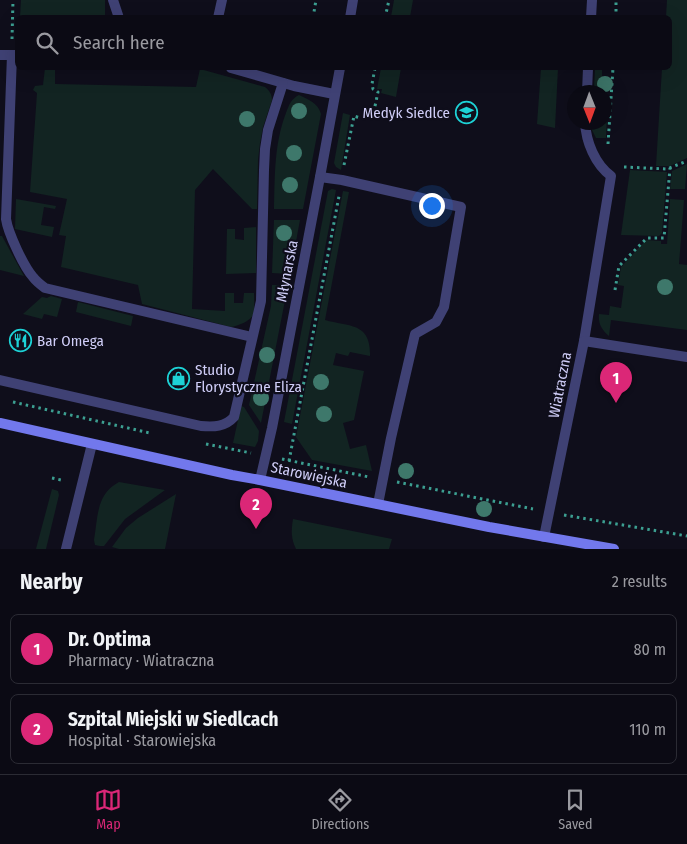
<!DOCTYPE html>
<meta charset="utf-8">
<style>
:root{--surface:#0b0a14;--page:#191822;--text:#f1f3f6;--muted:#9a9aa0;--line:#2b2b34;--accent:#db2777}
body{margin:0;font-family:"Fira Sans Condensed",sans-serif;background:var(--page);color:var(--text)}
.compass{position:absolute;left:567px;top:85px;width:45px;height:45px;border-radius:50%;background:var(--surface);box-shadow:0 5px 20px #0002;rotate:179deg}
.you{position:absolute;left:431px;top:205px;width:18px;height:18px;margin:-12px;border:4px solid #fff;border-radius:50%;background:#1a73e8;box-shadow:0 0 0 8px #1a73e833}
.badge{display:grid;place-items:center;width:32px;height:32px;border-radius:50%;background:var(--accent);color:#fff;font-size:16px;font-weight:700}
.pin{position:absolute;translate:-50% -41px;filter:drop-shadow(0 1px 2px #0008)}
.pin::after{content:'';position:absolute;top:26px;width:18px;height:15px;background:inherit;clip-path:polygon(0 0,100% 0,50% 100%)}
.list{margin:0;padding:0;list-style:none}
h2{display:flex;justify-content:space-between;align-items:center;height:65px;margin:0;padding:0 20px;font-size:21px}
h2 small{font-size:16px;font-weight:400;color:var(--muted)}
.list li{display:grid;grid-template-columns:32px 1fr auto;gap:15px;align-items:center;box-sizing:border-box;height:70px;margin:0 10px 10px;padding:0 10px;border:1px solid var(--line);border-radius:8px}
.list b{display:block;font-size:19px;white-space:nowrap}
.list p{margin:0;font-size:16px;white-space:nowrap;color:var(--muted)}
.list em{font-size:16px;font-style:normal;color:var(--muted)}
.icon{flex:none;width:28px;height:28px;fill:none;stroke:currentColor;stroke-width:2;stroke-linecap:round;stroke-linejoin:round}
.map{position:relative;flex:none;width:687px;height:549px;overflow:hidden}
.search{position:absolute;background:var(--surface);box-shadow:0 5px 20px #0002;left:15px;right:15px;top:15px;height:55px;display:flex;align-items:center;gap:12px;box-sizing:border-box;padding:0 18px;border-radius:8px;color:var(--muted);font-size:19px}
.sheet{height:225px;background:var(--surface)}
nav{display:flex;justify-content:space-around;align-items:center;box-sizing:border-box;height:70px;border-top:1px solid var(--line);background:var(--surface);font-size:14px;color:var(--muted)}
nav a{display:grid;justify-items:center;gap:2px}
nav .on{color:var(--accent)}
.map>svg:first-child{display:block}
.green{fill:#122422}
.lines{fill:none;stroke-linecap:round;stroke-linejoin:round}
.path{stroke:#3c9f91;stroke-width:3;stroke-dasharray:2.5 4;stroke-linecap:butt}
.service{stroke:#3f4174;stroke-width:10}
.minor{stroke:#3f4174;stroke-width:10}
.secondary{stroke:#7278ec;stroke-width:10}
.tree{fill:#3e786b}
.labels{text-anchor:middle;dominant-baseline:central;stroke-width:4.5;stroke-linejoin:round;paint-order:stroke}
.poi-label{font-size:15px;fill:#d0cef8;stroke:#0f0e1b;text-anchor:start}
.street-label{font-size:15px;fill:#d0cef8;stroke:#0f0e1b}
</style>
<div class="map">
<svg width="687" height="549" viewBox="0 0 687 549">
<rect width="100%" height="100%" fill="#0f0e1b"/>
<g class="green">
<path d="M21 0H105V17H20Z"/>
<path d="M394 0H413L410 17H391Z"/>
<path d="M667 0H687V158L670 166H656L662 68H670V18L666 17Z"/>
<path d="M45 68H55V84L196 87 200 69 265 87C270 91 272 95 272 100L263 127 260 143 258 160 257 209H252L213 169 195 190 192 309 225 311V293H234V303H243L244 293H254C254 299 255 309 253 315 250 321 238 326 231 327L142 304 138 285 61 267 66 236 59 235 67 199 30 192 37 93 33 90 35 86 43 85Z"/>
<path d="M381 68H401L396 97 381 93 382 89H377Z"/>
<path d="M541 68H558L555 128 537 124Z"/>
<path d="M595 68H610V70H602V77L609 78V89H594Z"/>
<path d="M299 95C309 100 318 103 321 114L303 209H274C275 176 274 144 286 113 289 105 291 99 299 95Z"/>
<path d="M605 95H608L606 138H596L592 130V123L604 122Z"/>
<path d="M343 113 350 115 341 170 336 167 334 163Z"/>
<path d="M687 164 685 189H670L672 171Z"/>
<path d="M630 170 667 172 662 233 659 236 621 235Z"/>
<path d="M332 189 336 190 292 424 284 422 328 191Z"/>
<path d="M343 191 349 192 325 320C349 327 371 322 370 356L350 352 348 356 336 353 333 365 364 371 354 420 343 423 350 449 366 445 372 471 312 460 296 437Z"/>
<path d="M16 199 56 206 55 209 44 207 41 225 54 227 52 237 15 229Z"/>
<path d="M670 199 684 200 679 264 687 265V330L611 320 609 336C602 330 598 324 599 314L609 315 610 306 621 308 624 286 618 285 621 267 646 240 661 241V244H667Z"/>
<path d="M274 220H300L290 274 272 273Z"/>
<path d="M256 227V273L226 274 227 229H235V239L244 240V228Z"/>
<path d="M0 236H2L24 276 0 270Z"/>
<path d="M272 285H288L261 423 249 405 271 306Z"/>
<path d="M51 296 62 299 57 317 44 314 42 319 23 314 42 297 47 298Z"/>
<path d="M78 302 133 316 131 326 76 312Z"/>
<path d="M241 406 244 407 259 431 258 441 255 447 233 443Z"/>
<path d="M119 482 165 490 125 519 104 546H100L95 545 94 540C98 517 96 494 119 482Z"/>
<path d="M52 489 58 491 59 495 46 549H36Z"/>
<path d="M176 494 165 549H119L112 547 126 528 138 518Z"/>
<path d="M293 519 392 539 389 549H296C291 539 291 531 293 519Z"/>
</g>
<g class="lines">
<g class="path">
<path d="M313 18 316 0"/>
<path d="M385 18 389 0"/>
<path d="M616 18V0"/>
<path d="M12 39 13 0"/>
<path d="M608 144 613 68"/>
<path d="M344 165 354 116C357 117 363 119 366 118 375 117 376 99 378 92L373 89 372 84 375 68"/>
<path d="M624 167 667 169 687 161"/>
<path d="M615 290 619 266 647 238H664L670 168"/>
<path d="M13 402 150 433"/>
<path d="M206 444 251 453"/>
<path d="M282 459 369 477"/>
<path d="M289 461 339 196"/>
<path d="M52 478 61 480"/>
<path d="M397 482 533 509"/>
<path d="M564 515 687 536"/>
</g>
<g class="service">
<path d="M113 0 119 18"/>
<path d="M218 18 222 0"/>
<path d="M591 18 592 0"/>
<path d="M0 55H17"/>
<path d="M12 55 6 219C8 233 24 267 33 277 36 281 41 285 45 288L252 337"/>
<path d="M231 68 294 86 334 94"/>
<path d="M587 92 588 68"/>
<path d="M320 177 342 180 461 207 444 307 436 322 415 334 391 438 378 504"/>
<path d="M584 341 611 176C595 164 586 142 585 122"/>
<path d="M0 380 201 426C214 427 225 427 234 417L261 301 264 170 265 149 268 130 283 83"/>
</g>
<g class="minor">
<path d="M350 18 353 0"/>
<path d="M260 480 272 428 320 177 340 68"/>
<path d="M544 537 584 341 687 357"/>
<path d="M66 549 92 444"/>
</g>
<path class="secondary" d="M0 423 232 475 260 480 489 527 614 549"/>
</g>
<g class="tree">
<circle cx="605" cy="84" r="8"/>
<circle cx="299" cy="111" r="8"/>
<circle cx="247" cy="119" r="8"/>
<circle cx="294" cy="153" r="8"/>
<circle cx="290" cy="185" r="8"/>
<circle cx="284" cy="233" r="8"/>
<circle cx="665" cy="287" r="8"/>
<circle cx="267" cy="355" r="8"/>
<circle cx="321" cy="382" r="8"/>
<circle cx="261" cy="398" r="8"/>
<circle cx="324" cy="414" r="8"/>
<circle cx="406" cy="471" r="8"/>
<circle cx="484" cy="509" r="8"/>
</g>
<defs>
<symbol id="school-ring" viewBox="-11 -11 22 22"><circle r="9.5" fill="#0f0e1b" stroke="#1dd2d6" stroke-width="1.5"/><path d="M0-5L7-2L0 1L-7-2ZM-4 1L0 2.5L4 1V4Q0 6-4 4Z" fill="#1dd2d6"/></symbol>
<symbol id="restaurant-ring" viewBox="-11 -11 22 22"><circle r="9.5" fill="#0f0e1b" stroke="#1dd2d6" stroke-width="1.5"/><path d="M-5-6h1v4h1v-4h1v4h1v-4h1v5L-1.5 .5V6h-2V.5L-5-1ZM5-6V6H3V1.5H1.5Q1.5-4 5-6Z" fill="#1dd2d6"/></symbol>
<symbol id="shop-ring" viewBox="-11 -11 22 22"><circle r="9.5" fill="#0f0e1b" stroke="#1dd2d6" stroke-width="1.5"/><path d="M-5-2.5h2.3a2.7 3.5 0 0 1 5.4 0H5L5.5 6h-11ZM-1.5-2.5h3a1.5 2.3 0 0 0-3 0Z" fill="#1dd2d6"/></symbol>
</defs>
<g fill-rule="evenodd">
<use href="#school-ring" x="454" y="100" width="25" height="25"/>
<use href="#restaurant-ring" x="8" y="328" width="25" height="25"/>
<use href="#shop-ring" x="166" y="366" width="25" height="25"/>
</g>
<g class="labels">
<g class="poi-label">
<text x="450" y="113" text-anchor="end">Medyk Siedlce</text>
<text x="37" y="341">Bar Omega</text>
<text x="195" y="370">Studio<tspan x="195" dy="17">Florystyczne Eliza</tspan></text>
</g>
<g class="street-label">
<text transform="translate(287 271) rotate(-79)">Młynarska</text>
<text transform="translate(560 385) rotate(-79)">Wiatraczna</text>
<text transform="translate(309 475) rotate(12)">Starowiejska</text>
</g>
</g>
</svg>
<svg class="compass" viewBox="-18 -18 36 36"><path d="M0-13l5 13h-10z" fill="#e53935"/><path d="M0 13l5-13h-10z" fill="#9a9aa0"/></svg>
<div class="you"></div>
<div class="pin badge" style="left:616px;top:403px">1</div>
<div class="pin badge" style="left:256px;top:529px">2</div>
<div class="search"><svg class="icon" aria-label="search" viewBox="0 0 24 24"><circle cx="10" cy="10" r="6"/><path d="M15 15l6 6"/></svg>Search here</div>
</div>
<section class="sheet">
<h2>Nearby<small>2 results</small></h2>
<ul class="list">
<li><span class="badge">1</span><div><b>Dr. Optima</b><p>Pharmacy · Wiatraczna</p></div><em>80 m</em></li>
<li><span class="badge">2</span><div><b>Szpital Miejski w Siedlcach</b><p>Hospital · Starowiejska</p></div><em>110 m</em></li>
</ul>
</section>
<nav>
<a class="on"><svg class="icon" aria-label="map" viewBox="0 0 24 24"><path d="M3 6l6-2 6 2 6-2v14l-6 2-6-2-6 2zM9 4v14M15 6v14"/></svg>Map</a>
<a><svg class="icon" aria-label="directions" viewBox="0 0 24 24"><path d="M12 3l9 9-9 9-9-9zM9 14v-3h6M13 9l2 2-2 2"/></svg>Directions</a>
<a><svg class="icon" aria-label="saved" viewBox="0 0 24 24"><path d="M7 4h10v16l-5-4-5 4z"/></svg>Saved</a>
</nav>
